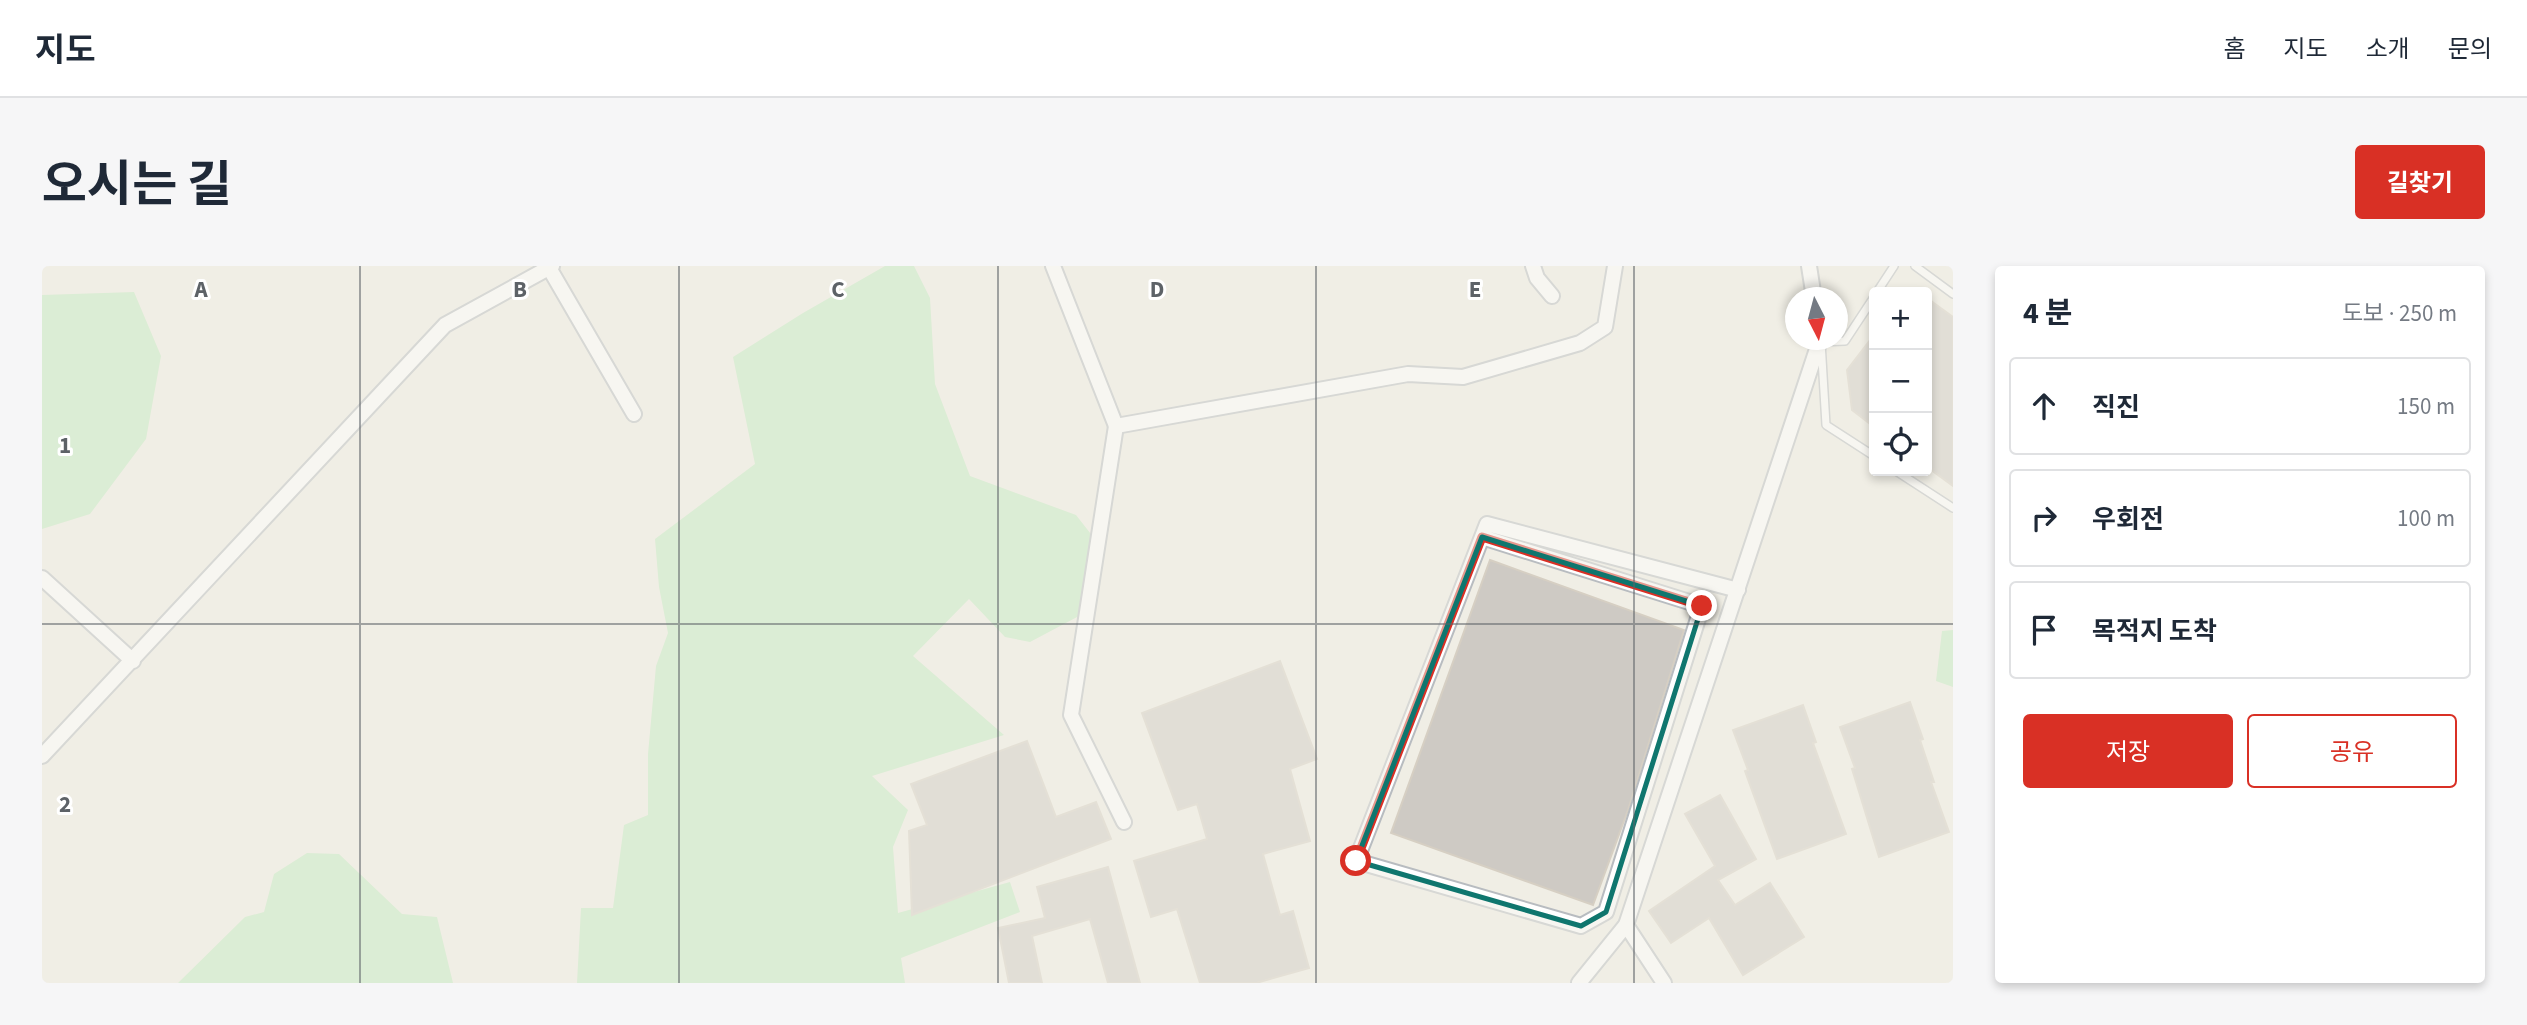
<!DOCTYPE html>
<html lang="ko">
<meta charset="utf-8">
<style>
:root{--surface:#fff;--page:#f6f6f7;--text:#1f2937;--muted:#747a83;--line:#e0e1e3;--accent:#d93025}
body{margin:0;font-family:"Source Sans 3","Noto Sans KR",sans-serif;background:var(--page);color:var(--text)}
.controls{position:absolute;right:21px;top:21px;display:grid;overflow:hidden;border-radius:7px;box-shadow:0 4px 10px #0003}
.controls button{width:63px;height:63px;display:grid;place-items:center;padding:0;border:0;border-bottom:2px solid var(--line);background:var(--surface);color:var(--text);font:35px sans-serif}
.compass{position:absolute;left:1743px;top:21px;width:63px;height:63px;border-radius:50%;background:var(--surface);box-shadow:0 4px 10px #0003;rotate:174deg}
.stop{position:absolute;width:21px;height:21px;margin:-16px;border:5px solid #d93025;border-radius:50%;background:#fff}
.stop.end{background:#d93025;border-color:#fff;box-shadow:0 2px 7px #0008}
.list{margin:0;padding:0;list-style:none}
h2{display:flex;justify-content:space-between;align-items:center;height:91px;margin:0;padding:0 28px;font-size:30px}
h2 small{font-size:23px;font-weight:400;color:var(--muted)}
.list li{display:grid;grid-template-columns:46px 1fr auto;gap:21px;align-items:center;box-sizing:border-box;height:98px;margin:0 14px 14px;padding:0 14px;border:2px solid var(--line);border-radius:7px}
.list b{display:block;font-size:26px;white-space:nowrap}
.list em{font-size:23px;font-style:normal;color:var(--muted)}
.actions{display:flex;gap:14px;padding:21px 28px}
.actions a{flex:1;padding:16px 0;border:2px solid var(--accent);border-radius:7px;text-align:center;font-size:24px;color:var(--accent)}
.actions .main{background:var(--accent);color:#fff}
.icon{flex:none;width:38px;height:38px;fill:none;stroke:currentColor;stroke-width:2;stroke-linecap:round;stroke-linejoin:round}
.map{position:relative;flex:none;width:1911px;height:717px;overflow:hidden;border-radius:7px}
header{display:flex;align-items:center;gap:42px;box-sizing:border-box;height:98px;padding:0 35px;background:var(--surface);border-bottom:2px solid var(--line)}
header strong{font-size:33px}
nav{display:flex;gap:38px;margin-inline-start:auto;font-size:24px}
.intro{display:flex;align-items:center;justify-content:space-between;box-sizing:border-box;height:168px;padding:0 42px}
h1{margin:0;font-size:49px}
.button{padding:18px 32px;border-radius:7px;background:var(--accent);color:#fff;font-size:24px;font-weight:700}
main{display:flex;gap:42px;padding:0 42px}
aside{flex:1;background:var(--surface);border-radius:7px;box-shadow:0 4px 10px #0003}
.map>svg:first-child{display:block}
.green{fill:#c2eac0}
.building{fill:#cecac4;stroke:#d6cfc3;stroke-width:2}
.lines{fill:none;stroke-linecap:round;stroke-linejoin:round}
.service-casing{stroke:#b8bcc0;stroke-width:10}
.minor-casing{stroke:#b8bcc0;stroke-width:18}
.service{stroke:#fff;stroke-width:7}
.minor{stroke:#fff;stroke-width:14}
.route{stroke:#d93025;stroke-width:9}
.marked{fill:none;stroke:#0f766e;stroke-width:5;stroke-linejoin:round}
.grid{fill:none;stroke:#5d6267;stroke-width:2;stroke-opacity:0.55}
.grid-label{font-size:23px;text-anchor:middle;font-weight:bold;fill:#5d6267;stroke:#fff;stroke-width:6;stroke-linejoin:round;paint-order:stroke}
</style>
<header>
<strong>지도</strong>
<nav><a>홈</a><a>지도</a><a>소개</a><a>문의</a></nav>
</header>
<div class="intro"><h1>오시는 길</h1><a class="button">길찾기</a></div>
<main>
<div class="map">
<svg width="1911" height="717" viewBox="0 0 1911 717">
<rect width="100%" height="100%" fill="#f0eee5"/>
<g class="green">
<path d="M843 0H872L888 32 893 118 928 210 1034 249 1052 272 1037 350 988 376 963 371 927 333 871 390 962 469 830 510 866 544 851 581 856 647 968 616 978 646 859 692 863 717H535L539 642H571L582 559 606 549V488L614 400 626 367 617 321 613 273 713 198 691 91 761 47Z"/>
<path d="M92 26 119 90 104 173 48 248 0 263V29Z"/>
<path d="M1911 364V421L1894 415 1900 365Z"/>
<path d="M265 587 297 588 360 648 395 651 411 717H136L203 651 222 646 232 608Z"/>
</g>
<g class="building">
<path d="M1885 32 1911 51V220L1885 201Z"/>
<path d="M1832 69V161L1810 144 1805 104Z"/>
<path d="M1448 294 1642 364 1586 544 1551 639 1349 567Z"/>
<path d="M1238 395 1275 493 1248 503 1268 575 1221 588 1238 649 1251 645 1267 702 1214 717H1158L1135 643 1109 651 1092 595 1165 573 1155 538 1136 544 1100 447Z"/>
<path d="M1868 436 1881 473 1878 474 1892 516H1889L1907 566 1837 591 1810 503 1813 502 1798 461Z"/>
<path d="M1761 439 1774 476 1771 477 1804 568 1735 593 1703 505 1706 504 1691 464Z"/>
<path d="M985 475 1014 551 1054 536 1069 573 870 649 867 565 885 559 869 518Z"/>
<path d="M1678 529 1714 593 1676 614 1693 639 1728 617 1762 671 1701 709 1667 652 1629 677 1607 645 1673 600 1643 548Z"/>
<path d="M1066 601 1098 717H1066L1048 653 990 670 1000 717H967L956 662 1003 652 995 621Z"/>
</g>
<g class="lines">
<defs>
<g id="service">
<path d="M1873 0 1911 28"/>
<path d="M1835 26 1852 0"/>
<path d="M1832 31 1803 75 1779 76 1784 159 1832 190"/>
<path d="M1854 205 1911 242"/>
</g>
<g id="minor">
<path d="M506 0 592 148"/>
<path d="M1011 0 1074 160 1366 108 1421 111 1538 77 1563 61 1573 0"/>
<path d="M1491 0 1495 12 1510 30"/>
<path d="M1767 0 1772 32"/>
<path d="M1074 160 1029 449 1082 556"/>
<path d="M1440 271 1660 340 1564 646 1539 660 1314 595 1445 258 1696 324"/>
<path d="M0 312 91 395"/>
<path d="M0 490 403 59 510 0"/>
<path d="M1537 717 1584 659"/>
<path d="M1622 717 1584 659 1778 74"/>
</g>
</defs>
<use href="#service" class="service-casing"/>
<use href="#minor" class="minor-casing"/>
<use href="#service" class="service"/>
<use href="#minor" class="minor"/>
</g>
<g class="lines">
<path class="route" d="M1314 595 1440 271 1660 340"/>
</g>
<path d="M0 0H1911V717H0ZM1440 271 1660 340 1564 646 1539 660 1314 595Z" fill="#f0eee5" fill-opacity=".55" fill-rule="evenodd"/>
<path class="marked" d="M1440 271 1660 340 1564 646 1539 660 1314 595Z"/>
<path class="grid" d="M318 0V717M637 0V717M956 0V717M1274 0V717M1592 0V717M0 358H1911"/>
<g class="grid-label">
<text x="159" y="31">A</text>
<text x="478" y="31">B</text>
<text x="796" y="31">C</text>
<text x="1115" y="31">D</text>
<text x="1433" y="31">E</text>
<text x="23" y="187">1</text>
<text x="23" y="546">2</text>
</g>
</svg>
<div class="controls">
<button>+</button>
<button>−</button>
<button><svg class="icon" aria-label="locate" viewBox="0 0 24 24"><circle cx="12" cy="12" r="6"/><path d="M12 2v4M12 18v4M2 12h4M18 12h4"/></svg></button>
</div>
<svg class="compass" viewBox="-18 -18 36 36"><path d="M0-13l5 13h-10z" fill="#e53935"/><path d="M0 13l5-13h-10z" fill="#747a83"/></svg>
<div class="stop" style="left:1314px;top:595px"></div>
<div class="stop end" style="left:1660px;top:340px"></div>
</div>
<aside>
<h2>4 분<small>도보 · 250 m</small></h2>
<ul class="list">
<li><svg class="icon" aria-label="ahead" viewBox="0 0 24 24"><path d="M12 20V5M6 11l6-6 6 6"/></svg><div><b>직진</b></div><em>150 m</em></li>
<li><svg class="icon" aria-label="right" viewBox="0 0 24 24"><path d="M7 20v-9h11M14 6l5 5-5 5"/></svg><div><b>우회전</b></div><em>100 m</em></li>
<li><svg class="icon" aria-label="arrive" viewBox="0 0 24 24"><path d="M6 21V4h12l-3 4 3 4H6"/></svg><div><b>목적지 도착</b></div></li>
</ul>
<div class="actions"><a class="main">저장</a><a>공유</a></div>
</aside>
</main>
